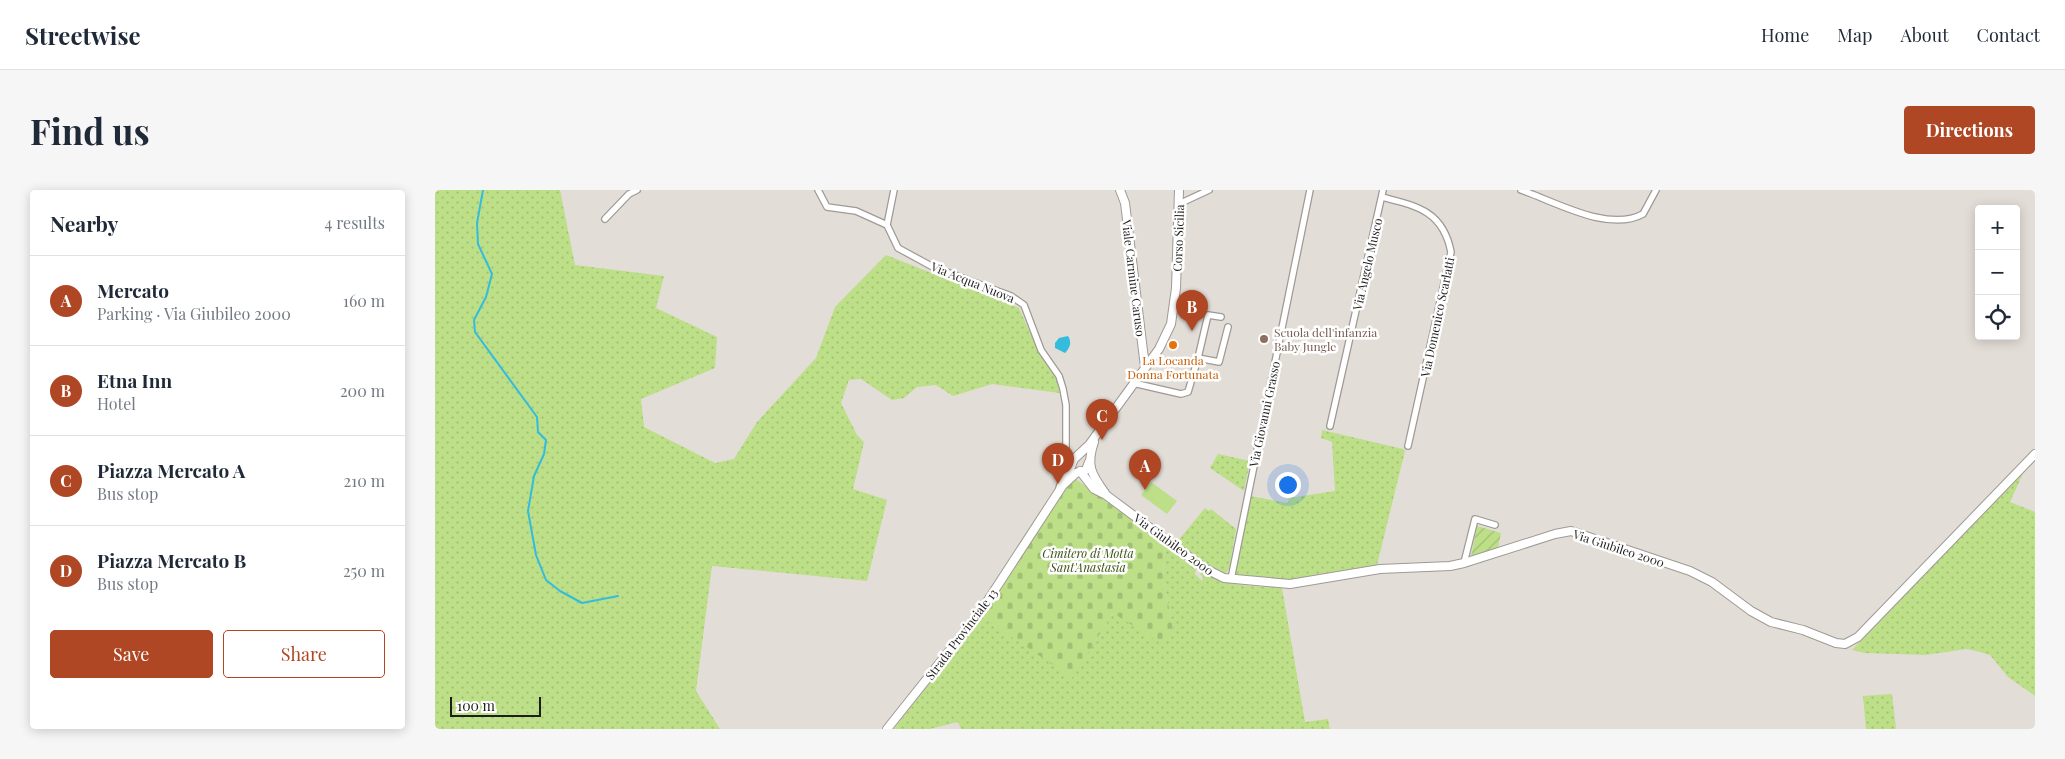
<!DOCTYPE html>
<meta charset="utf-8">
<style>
:root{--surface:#fff;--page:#f6f6f7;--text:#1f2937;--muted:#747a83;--line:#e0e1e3;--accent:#af4724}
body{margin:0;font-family:"Playfair Display",serif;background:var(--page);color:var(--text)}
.controls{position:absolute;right:15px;top:15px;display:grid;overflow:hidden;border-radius:5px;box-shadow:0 2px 12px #0003}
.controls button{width:45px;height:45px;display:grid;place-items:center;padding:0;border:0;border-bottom:1px solid var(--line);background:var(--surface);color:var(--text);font:25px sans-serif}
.scale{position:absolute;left:15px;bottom:12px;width:91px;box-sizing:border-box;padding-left:5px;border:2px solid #1f1d1b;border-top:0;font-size:14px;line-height:18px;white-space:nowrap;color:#1f1d1b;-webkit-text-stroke:4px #fff;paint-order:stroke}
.you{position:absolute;left:852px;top:294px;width:18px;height:18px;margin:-12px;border:4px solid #fff;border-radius:50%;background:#1a73e8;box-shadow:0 0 0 8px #1a73e833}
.badge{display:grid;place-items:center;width:32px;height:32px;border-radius:50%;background:var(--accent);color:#fff;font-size:16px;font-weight:700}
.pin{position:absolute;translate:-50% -41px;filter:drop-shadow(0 1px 2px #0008)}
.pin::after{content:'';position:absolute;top:26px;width:18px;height:15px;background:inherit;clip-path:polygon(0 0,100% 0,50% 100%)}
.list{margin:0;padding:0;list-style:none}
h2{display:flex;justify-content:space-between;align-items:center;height:65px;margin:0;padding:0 20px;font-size:21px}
h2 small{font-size:16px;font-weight:400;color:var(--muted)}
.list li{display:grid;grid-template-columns:32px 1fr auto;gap:15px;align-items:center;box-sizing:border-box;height:90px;padding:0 20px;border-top:1px solid var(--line)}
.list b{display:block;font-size:19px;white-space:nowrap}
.list p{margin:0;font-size:16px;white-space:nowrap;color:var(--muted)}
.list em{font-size:16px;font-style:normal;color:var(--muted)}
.actions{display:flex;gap:10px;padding:15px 20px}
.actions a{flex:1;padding:11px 0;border:1px solid var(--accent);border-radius:5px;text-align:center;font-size:18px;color:var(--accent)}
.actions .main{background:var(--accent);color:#fff}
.icon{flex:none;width:28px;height:28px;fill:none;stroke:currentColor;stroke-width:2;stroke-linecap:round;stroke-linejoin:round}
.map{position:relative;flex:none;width:1600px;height:539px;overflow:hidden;border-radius:5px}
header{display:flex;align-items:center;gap:30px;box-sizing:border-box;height:70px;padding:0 25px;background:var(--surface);border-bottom:1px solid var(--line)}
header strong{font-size:24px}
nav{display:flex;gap:28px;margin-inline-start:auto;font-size:18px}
.intro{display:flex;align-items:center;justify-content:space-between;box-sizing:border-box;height:120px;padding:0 30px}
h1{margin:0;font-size:35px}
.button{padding:12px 22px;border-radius:5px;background:var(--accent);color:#fff;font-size:18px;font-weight:700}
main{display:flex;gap:30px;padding:0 30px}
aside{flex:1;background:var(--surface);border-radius:5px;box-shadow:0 2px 12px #0003}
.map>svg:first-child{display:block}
.grass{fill:url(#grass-dots)}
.cemetery{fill:url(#cemetery-stones)}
.garden{fill:url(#garden-furrows)}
.pitch{fill:#bcdf88}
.water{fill:#34bcdc}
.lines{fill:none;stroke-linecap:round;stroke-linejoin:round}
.stream{stroke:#34bcdc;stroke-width:2}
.street-casing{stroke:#9f9a95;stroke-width:8}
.secondary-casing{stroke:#9f9a95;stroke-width:10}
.street{stroke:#fff;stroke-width:5.5}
.secondary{stroke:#fff;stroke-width:8}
.education-dot{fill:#8d6e63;stroke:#fff;stroke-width:2}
.food-dot{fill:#e8710a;stroke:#fff;stroke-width:2}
.labels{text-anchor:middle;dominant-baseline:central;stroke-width:5;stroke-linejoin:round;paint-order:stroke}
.street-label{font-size:12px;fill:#1f1d1b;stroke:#fff}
.education-label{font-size:12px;fill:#785e54;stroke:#fff;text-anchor:start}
.food-label{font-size:12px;fill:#c56008;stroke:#fff}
.park-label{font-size:12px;font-style:italic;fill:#3b5011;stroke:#fff}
</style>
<header>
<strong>Streetwise</strong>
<nav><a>Home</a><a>Map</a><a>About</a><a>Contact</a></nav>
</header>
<div class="intro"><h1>Find us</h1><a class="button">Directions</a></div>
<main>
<aside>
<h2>Nearby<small>4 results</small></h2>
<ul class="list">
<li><span class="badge">A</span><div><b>Mercato</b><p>Parking · Via Giubileo 2000</p></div><em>160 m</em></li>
<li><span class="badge">B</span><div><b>Etna Inn</b><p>Hotel</p></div><em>200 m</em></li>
<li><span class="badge">C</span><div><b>Piazza Mercato A</b><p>Bus stop</p></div><em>210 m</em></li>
<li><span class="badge">D</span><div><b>Piazza Mercato B</b><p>Bus stop</p></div><em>250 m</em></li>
</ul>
<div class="actions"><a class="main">Save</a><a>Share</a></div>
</aside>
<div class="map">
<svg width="1600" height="539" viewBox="0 0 1600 539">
<defs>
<pattern id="grass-dots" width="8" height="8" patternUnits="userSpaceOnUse" patternTransform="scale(1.25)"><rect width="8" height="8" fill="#bcdf88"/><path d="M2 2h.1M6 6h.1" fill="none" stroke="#a1bf75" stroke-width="1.8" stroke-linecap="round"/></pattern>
<pattern id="cemetery-stones" width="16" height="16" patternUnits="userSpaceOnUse" patternTransform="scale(1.25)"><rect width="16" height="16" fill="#bcdf88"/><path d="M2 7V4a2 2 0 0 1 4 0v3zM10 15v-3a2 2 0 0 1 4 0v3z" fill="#a1bf75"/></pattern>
<pattern id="garden-furrows" width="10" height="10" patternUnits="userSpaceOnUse" patternTransform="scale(1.25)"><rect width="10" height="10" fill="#bcdf88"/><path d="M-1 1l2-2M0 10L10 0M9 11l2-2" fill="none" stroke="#a1bf75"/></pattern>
</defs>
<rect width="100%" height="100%" fill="#e3ddd7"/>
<g class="grass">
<path d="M0 0H125L140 75 229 86 221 118 282 147 280 178 206 209 209 237 280 273 299 269 322 232 381 168 400 117 451 65 584 118 604 163 621 188 625 203 557 194 518 206 501 195 482 197 469 208 457 210 426 189 414 190 406 213 422 245 429 252 418 299 452 310 432 391 277 376 261 501 285 539H0Z"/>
<path d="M887 240 968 259 970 261 942 375 878 385 861 390 846 391 802 386 799 380 815 306 853 313 854 308 900 301 897 252 886 248Z"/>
<path d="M783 264 815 271 809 301 775 278Z"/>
<path d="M1590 279 1575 312 1600 322V506L1573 487 1555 465 1545 462 1532 459 1490 465 1430 463 1417 460Z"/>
<path d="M770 318 774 321 776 319 801 339 794 379 790 384 771 376 741 353Z"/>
<path d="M730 354 761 380 760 384 767 391 768 387 765 384 767 382C795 397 816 396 847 398L870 532 893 529 895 539H526L523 532 495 539H459L546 426 637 487 678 423 738 438 728 388Z"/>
<path d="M1457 504 1461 539H1431L1428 506Z"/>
</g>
<path class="cemetery" d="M638 287 730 354 728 388 738 438 727 454 678 423 637 488 546 426Z"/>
<path class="garden" d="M1042 336 1066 343 1063 358 1036 367Z"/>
<path class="pitch" d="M716 292 742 311 732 324 706 305Z"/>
<path class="water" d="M633 146C637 152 635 158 630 163L620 158V153L624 148Z"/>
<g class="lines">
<path class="stream" d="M48 0 42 33 43 54 57 84 51 107 39 130 40 142 102 227 103 242 111 250 109 264 99 286 93 321 101 365 111 390 125 401 147 413 183 406"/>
<defs>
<g id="street">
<path d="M383 0 392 17 421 21 452 35"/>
<path d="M459 0 452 35 463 58 498 77 576 106 589 115 606 160 624 186 628 199 631 215V269L638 272"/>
<path d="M1086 0C1119 11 1173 43 1208 24L1221 0"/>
<path d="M947 7C982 16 1008 21 1016 62L973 256"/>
<path d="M744 14 774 0"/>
<path d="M170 29 194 4 202 0"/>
<path d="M763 168 784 172 793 137"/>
<path d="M698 193 746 204 753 202 763 168 773 125 786 127"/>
<path d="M895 236 948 0"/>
<path d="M624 298 630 280 631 269"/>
<path d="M1029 373 1040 329 1060 335"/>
<path d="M796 389 875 0"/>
</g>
<g id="secondary">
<path d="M685 0 690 13 710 177"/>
<path d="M659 252C651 275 656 284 670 303"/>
<path d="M645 281 659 299 671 305 769 378 789 388 855 394 945 379 1015 376 1029 373 1120 344 1136 341 1255 381 1277 392 1316 421 1336 432 1368 440 1401 453 1410 454 1423 447 1600 264"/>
<path d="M631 289 639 269 654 255 724 159 736 134 741 98 744 0"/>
<path d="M452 539 546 421 628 295 641 283 651 280 654 272"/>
</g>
</defs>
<use href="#street" class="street-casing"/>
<use href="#secondary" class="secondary-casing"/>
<use href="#street" class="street"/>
<use href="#secondary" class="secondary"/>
</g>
<circle class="education-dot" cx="829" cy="149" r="5"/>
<circle class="food-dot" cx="738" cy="155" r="5"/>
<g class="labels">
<g class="street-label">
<text transform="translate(743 48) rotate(-88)">Corso Sicilia</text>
<text transform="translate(932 74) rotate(-77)">Via Angelo Musco</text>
<text transform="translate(699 88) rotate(83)">Viale Carmine Caruso</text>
<text transform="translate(538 92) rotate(22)">Via Acqua Nuova</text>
<text transform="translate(1002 127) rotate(-78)">Via Domenico Scarlatti</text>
<text transform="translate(829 224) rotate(-78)">Via Giovanni Grasso</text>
<text transform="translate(739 354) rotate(36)">Via Giubileo 2000</text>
<text transform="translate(1184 358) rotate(18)">Via Giubileo 2000</text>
<text transform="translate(526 444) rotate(-53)">Strada Provinciale 13</text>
</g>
<g class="education-label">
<text x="839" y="142">Scuola dell'infanzia<tspan x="839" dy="14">Baby Jungle</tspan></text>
</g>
<g class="food-label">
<text x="738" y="170">La Locanda<tspan x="738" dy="14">Donna Fortunata</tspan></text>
</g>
<g class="park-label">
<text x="653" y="363">Cimitero di Motta<tspan x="653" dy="14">Sant'Anastasia</tspan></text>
</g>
</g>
</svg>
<div class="controls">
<button>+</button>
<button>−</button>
<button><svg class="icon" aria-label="locate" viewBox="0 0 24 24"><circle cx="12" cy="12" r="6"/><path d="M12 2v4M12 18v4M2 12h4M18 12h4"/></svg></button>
</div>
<div class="scale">100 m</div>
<div class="you"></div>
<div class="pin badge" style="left:710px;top:300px">A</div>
<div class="pin badge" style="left:757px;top:141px">B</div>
<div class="pin badge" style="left:667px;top:250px">C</div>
<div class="pin badge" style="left:623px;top:294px">D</div>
</div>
</main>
